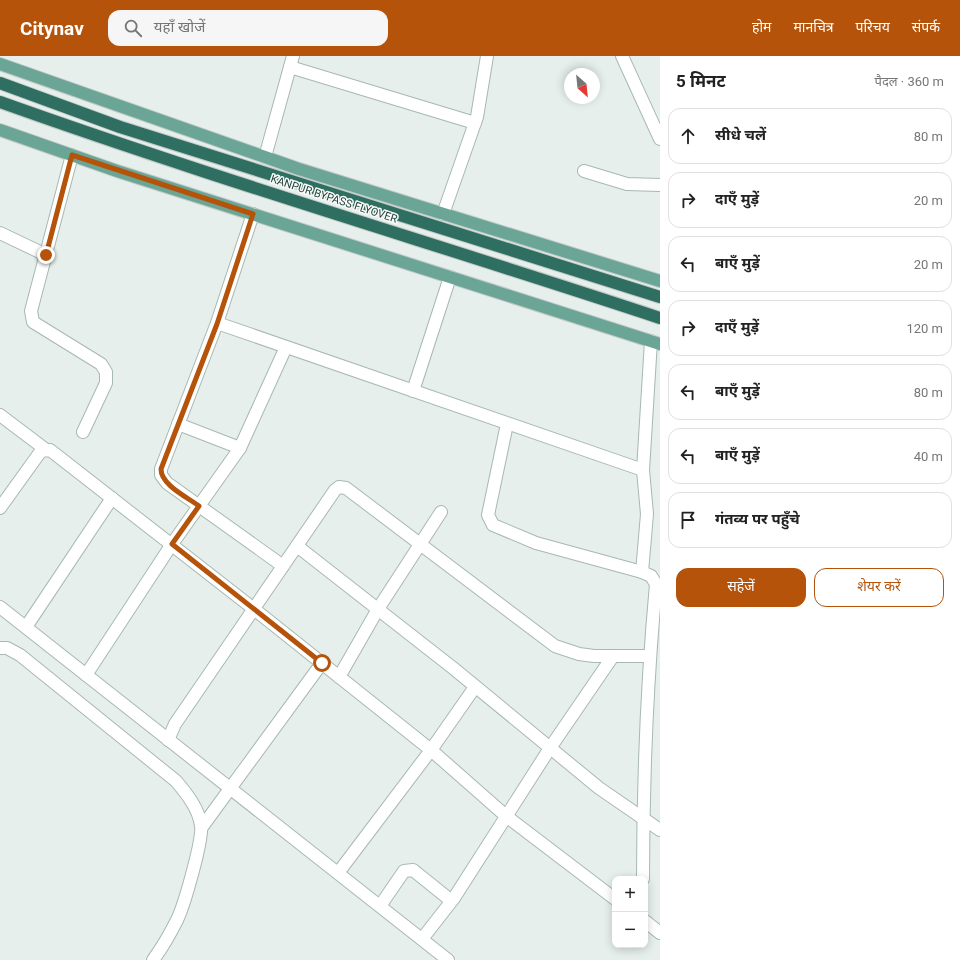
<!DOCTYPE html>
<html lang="hi">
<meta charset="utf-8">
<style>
:root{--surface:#fff;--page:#f6f6f6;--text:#222;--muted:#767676;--line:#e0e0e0;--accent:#b45309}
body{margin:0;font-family:Roboto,"Noto Sans Devanagari",sans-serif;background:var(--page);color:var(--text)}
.controls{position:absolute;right:12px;bottom:12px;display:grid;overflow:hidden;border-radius:8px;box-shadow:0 2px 10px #0003}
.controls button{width:36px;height:36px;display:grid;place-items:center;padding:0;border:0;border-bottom:1px solid var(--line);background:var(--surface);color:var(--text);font:20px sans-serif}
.compass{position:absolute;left:564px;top:12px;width:36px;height:36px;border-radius:50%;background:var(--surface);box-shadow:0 2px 10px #0003;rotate:153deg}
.stop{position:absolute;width:12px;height:12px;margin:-9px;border:3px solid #b45309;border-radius:50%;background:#fff}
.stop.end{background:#b45309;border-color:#fff;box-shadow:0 1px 4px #0008}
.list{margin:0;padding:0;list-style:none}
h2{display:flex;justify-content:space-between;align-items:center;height:52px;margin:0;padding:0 16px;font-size:17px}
h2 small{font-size:13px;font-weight:400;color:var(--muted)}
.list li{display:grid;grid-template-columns:26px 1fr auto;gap:12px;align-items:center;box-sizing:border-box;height:56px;margin:0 8px 8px;padding:0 8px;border:1px solid var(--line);border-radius:12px}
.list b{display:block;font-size:15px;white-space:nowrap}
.list em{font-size:13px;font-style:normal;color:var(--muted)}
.actions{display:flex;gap:8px;padding:12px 16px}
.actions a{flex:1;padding:9px 0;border:1px solid var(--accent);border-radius:12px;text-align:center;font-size:14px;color:var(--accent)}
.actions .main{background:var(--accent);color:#fff}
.icon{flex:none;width:22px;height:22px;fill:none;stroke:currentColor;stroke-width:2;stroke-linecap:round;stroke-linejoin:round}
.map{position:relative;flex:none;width:660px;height:904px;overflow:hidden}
header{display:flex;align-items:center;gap:24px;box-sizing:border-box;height:56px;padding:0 20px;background:var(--accent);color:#fff}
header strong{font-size:19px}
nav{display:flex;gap:22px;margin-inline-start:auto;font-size:14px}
.search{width:280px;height:36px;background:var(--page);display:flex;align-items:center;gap:10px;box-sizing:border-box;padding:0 14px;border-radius:12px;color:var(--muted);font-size:15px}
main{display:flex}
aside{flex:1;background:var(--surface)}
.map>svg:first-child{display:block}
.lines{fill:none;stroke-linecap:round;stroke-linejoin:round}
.minor-casing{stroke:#a8b8b2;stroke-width:14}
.major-casing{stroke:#c2cac8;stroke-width:14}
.highway-casing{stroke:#c2cac8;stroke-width:14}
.minor{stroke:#fff;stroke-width:12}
.major{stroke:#6aa596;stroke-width:12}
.highway{stroke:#2f6f62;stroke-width:12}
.route{stroke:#b45309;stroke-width:5}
.labels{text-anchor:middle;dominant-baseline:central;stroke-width:3;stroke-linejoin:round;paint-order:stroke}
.street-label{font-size:11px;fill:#24423a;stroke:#f7fbf9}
</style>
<header>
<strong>Citynav</strong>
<div class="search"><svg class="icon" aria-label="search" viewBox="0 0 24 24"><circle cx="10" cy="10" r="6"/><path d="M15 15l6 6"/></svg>यहाँ खोजें</div>
<nav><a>होम</a><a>मानचित्र</a><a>परिचय</a><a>संपर्क</a></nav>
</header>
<main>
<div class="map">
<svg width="660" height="904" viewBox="0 0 660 904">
<rect width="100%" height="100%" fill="#e6efeb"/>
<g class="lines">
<defs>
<g id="minor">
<path d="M622 0 660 83"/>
<path d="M290 11 475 67"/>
<path d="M72 99 31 255 33 266 101 308 106 316V327L83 376"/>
<path d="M265 101 293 0"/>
<path d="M584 115 627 128 660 129"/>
<path d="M253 158 217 267 161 413V419L167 427 283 510"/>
<path d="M443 158 477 61 487 0"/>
<path d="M0 177 46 199"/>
<path d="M217 267 643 414"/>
<path d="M413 335 450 221"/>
<path d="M0 359 45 393"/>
<path d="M178 368 240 392"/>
<path d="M507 368 488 459 493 469 536 487 642 516"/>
<path d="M0 452 41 395 50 394 254 553 431 694 506 760 615 843"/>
<path d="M297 490 453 612 599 732 660 774"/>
<path d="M0 551 448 904"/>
<path d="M26 571 112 442"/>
<path d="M0 592H7L20 599 176 725C187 738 199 753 201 770 203 784 184 850 177 864 170 878 162 892 153 904"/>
<path d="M86 619 172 488 240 392 286 291"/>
<path d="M339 621 378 553 441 456"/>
<path d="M168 684 175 668 335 434 339 431 346 432 555 590 579 598 594 600H650"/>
<path d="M202 771 322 607"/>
<path d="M338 817 431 694 475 631"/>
<path d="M643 823C643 724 647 626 656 528L651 520 642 516 647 458 643 414 651 285"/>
<path d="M380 850 404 815 413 814 449 843 454 842 550 692 613 600"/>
<path d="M645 865 660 877"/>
<path d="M422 883 454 842"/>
</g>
<g id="major">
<path d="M0 8 299 113 660 225"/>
<path d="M0 74 117 115 660 288"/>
</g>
<g id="highway">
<path d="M0 27 120 71 660 241"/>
<path d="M0 46C218 124 440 189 660 262"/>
</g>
</defs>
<use href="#minor" class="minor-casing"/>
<use href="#major" class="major-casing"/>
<use href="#highway" class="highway-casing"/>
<use href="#minor" class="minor"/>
<use href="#major" class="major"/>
<use href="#highway" class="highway"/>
</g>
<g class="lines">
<path class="route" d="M46 199 72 99 253 158 217 268 161 413C161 429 187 441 199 450L172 488 322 607"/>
</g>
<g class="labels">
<g class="street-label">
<text transform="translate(334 143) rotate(18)">KANPUR BYPASS FLYOVER</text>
</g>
</g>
</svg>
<div class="controls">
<button>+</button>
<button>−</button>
</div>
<svg class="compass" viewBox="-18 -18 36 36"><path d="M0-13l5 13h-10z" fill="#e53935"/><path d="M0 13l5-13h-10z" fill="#767676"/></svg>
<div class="stop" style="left:322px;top:607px"></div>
<div class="stop end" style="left:46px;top:199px"></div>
</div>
<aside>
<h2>5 मिनट<small>पैदल · 360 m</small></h2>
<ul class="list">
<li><svg class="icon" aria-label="ahead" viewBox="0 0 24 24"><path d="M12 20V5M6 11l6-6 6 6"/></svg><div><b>सीधे चलें</b></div><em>80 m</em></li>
<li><svg class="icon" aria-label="right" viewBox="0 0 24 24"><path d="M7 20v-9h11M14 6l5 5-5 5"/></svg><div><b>दाएँ मुड़ें</b></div><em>20 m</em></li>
<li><svg class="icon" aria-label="left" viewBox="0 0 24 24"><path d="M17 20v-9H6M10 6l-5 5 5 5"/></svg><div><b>बाएँ मुड़ें</b></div><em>20 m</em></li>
<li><svg class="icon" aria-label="right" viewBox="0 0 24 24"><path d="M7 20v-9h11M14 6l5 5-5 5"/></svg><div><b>दाएँ मुड़ें</b></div><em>120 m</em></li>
<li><svg class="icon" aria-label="left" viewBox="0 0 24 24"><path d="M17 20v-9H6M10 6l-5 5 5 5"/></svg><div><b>बाएँ मुड़ें</b></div><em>80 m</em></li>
<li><svg class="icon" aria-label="left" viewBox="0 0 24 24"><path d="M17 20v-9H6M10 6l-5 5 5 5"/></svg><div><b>बाएँ मुड़ें</b></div><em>40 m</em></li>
<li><svg class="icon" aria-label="arrive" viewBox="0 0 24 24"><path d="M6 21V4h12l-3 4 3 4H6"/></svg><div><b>गंतव्य पर पहुँचे</b></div></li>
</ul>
<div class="actions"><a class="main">सहेजें</a><a>शेयर करें</a></div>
</aside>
</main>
